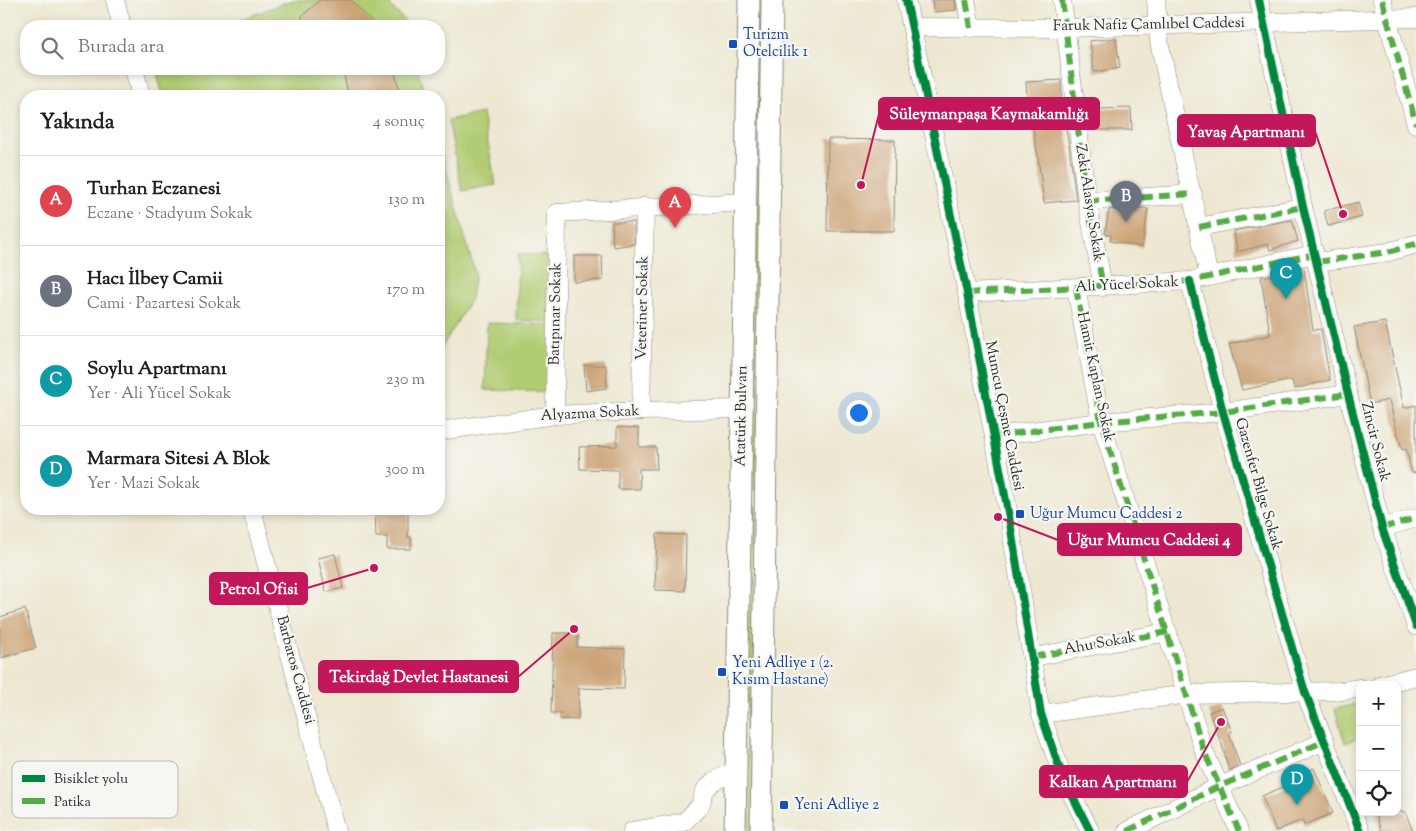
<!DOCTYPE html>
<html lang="tr">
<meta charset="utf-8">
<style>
:root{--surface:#fff;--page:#f6f6f6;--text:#202124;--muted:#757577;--line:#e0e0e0;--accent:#b5179e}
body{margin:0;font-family:"Sorts Mill Goudy",serif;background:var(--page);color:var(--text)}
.controls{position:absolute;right:15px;bottom:15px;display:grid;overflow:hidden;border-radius:10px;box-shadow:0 2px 8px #0003}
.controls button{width:45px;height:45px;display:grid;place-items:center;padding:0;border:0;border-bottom:1px solid var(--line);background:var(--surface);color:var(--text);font:25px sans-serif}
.you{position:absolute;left:858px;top:412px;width:18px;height:18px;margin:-12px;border:4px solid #fff;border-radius:50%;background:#1a73e8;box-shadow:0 0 0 8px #1a73e833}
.badge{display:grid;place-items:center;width:32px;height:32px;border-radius:50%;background:var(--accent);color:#fff;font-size:16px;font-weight:700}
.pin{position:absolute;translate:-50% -41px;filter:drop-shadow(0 1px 2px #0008)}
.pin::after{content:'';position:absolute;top:26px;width:18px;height:15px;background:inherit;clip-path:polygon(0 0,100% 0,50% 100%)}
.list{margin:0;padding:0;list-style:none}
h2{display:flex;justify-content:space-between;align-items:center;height:65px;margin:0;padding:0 20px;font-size:21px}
h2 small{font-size:16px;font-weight:400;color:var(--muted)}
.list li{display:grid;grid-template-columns:32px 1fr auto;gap:15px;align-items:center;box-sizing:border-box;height:90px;padding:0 20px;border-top:1px solid var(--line)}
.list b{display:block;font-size:19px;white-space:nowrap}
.list p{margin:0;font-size:16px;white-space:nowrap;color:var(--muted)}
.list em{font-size:16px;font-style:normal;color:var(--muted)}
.icon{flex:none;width:28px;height:28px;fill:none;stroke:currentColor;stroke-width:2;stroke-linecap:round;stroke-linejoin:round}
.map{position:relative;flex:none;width:1416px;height:831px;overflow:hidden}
.search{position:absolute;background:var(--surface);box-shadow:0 2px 8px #0003;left:20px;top:20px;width:425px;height:55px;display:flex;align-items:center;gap:12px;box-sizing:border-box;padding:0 18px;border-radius:20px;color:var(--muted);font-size:19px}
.panel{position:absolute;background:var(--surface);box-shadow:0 2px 8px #0003;left:20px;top:90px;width:425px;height:425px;border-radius:20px}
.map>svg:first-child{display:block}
.green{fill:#b1cc73;stroke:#6e7c4f}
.building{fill:#cca478}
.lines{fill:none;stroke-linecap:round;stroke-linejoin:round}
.minor-casing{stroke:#8c8a7e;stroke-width:19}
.major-casing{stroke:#8c8a7e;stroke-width:23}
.minor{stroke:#fff;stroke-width:18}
.major{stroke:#fff;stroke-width:21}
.quiet{stroke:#54ab44;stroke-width:6;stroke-dasharray:12 6;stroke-linecap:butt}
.cycleway-casing{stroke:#f6f6f2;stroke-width:11}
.cycleway{stroke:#00873e;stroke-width:8}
.transit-dot{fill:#1a4fb4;stroke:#f6f6f2;stroke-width:2}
.labels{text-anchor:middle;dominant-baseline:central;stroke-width:4.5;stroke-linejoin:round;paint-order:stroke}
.street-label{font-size:15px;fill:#2b2b2b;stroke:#f6f6f2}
.transit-label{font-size:15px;fill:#164399;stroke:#f6f6f2;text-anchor:start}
.key{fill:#f6f6f2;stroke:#b9b9b6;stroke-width:1}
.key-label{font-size:14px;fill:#2b2b2b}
.leader{fill:none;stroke:#c2185b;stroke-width:2}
.callout-dot{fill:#c2185b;stroke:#f6f6f2;stroke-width:2}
.callout{fill:#c2185b;stroke:#c2185b;stroke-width:2}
.callout-label{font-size:16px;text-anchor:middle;font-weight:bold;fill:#fff}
</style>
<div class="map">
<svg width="1416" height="831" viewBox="0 0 1416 831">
<rect width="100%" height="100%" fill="#f6f6f2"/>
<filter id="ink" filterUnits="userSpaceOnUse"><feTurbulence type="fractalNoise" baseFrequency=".02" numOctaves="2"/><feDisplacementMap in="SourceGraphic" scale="10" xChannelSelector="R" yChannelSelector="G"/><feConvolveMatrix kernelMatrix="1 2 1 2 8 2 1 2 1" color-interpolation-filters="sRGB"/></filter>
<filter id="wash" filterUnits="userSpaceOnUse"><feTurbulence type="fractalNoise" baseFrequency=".0096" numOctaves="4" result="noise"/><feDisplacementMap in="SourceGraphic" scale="20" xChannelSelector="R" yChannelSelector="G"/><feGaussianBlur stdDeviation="1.12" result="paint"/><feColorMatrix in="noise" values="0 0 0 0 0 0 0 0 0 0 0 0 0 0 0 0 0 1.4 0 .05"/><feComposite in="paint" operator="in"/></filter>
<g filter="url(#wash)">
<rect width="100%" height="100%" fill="#eee8d2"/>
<g class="green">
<path d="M292 0H385L404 20 406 26H224Z"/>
<path d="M756 0H764L763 124H755Z"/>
<path d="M156 69H418L425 96H163Z"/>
<path d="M482 113 496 185 462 191 448 120Z"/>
<path d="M439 144 475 273 471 299 439 352Z"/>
<path d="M754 169H762L756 491H748Z"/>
<path d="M518 254 555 256 552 322 516 320Z"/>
<path d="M487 323 554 325 552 392 485 390Z"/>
<path d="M757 506 753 831H746L750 507Z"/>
<path d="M1360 703V737L1345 743 1335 709Z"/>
</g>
<g id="blocks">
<g class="building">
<path d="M320 0H351L375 26H310L301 17Z"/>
<path d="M932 0H955L956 10 933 12Z"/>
<path d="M1116 38 1120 68 1094 72 1090 41Z"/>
<path d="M342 69H394L401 96H349Z"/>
<path d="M1061 80 1062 119H1064L1069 145 1076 200 1044 203 1038 157 1030 112H1028L1026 82Z"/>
<path d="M1131 108 1132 130H1098L1099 109Z"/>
<path d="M828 139 895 140 894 231H827Z"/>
<path d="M1358 202 1362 217 1328 226 1324 211Z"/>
<path d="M1141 208 1148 209 1142 247 1110 241 1111 235 1105 234 1109 210Z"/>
<path d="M1292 220 1298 241 1270 250 1268 244 1237 252 1234 231Z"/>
<path d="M612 222H634V244L613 247Z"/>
<path d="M574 256H602L603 280 574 282Z"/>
<path d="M1304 269 1313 330 1321 329 1330 380 1294 389 1292 380 1242 390 1229 344 1270 335 1261 277Z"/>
<path d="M1385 322 1404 408 1416 405V472L1412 473 1406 449 1402 450 1389 400 1370 404 1363 370 1354 327Z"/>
<path d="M584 365H606L607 388 586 391Z"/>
<path d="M617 427 639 428V447H656L657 469H639L640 489H618V470L580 469 579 447 617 446Z"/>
<path d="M375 509H408V537H411V549H387V537H376Z"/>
<path d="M657 534 686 535 685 591 655 590Z"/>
<path d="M335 554 343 588 326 592 318 558Z"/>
<path d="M25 609 36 648 0 658V617Z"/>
<path d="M553 633H578L577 647 625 649 624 689 579 688 578 720 560 719V713H551Z"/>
<path d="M1222 707 1232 732 1229 733 1240 766 1229 770 1222 745 1209 712Z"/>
<path d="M1314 768 1333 813 1304 825 1302 820 1276 831 1262 796 1292 783 1290 779Z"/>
<path d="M1375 812H1405L1413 831H1381Z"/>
</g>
</g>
</g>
<g filter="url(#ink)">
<use href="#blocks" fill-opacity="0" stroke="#8c8a7e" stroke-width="1"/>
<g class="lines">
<defs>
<g id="minor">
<path d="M115 0 122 26"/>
<path d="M906 0 967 293 1009 517 1041 714 1062 775 1090 831"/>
<path d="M966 0 971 28"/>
<path d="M1062 0 1087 201 1103 287"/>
<path d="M1156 0 1159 41 1209 277"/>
<path d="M1259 0 1303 207 1348 394 1382 528 1416 626"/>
<path d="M1382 0 1416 124"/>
<path d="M912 27 1066 28 1416 18"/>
<path d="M134 69 141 96"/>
<path d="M1087 201 1193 194"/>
<path d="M1199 227 1303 207"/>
<path d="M1317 262 1388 252 1416 244"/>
<path d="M1190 281 1223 412 1305 692 1360 831"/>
<path d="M1076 288 1101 422 1204 751 1239 831"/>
<path d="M967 293 1190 281 1315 254"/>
<path d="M641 411 645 206"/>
<path d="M555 415 557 213 745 202"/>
<path d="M439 431 555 415 641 411 742 409"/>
<path d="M994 436 1101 422 1223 412 1348 394"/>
<path d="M252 509 336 831"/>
<path d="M1382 528 1416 518"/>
<path d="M1033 657 1168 632"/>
<path d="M1380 685 1416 676"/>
<path d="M1041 714 1188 694 1341 691 1360 688"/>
<path d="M632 831 684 822 700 806 705 790 713 782 737 769"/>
<path d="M1127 831 1218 787 1325 741"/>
</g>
<g id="major">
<path d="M735 831 749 0"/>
<path d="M761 831 772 0"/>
</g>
</defs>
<use href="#minor" class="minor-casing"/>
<use href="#major" class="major-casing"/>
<use href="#minor" class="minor"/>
<use href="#major" class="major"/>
<g class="quiet">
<path d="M966 0 971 28"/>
<path d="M1062 0 1087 201 1103 287"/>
<path d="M1382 0 1416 124"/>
<path d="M1087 201 1193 194"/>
<path d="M1199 227 1303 207"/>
<path d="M1317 262 1388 252 1416 244"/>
<path d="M1076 288 1101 422 1204 751 1239 831"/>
<path d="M967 293 1190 281 1315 254"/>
<path d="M994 436 1101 422 1223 412 1348 394"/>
<path d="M1382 528 1416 518"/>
<path d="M1033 657 1168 632"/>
<path d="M1127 831 1218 787 1325 741"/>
</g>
<defs>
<g id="cycleway">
<path d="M906 0 967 293 1009 517 1041 714 1062 775 1090 831"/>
<path d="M1259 0 1303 207 1348 394 1382 528 1416 626"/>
<path d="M1190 281 1223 412 1305 692 1360 831"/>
</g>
</defs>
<use href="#cycleway" class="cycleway-casing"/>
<use href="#cycleway" class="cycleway"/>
</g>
</g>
<g class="transit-dot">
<rect x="728" y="39" width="10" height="10" rx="2.5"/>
<rect x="1015" y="509" width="10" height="10" rx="2.5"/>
<rect x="717" y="667" width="10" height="10" rx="2.5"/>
<rect x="779" y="800" width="10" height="10" rx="2.5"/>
</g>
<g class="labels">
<g class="street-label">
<text transform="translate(1149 25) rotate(-1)">Faruk Nafiz Çamlıbel Caddesi</text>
<text transform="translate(1089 203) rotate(81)">Zeki Alasya Sokak</text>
<text transform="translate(1127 285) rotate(-3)">Ali Yücel Sokak</text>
<text transform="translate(643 308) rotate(-89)">Veteriner Sokak</text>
<text transform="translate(556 314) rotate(-89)">Batıpınar Sokak</text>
<text transform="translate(1095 377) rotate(78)">Hamit Kaplan Sokak</text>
<text transform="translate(590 414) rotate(-3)">Alyazma Sokak</text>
<text transform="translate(742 416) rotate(-89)">Atatürk Bulvarı</text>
<text transform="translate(1004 416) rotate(79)">Mumcu Çeşme Caddesi</text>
<text transform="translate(1375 442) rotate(76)">Zincir Sokak</text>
<text transform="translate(1258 484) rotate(74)">Gazenfer Bilge Sokak</text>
<text transform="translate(1100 644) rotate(-10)">Ahu Sokak</text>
<text transform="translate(295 670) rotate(75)">Barbaros Caddesi</text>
</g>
<g class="transit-label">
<text x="743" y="35">Turizm<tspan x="743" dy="17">Otelcilik 1</tspan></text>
<text x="1030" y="514">Uğur Mumcu Caddesi 2</text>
<text x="732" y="663">Yeni Adliye 1 (2.<tspan x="732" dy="17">Kısım Hastane)</tspan></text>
<text x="794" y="805">Yeni Adliye 2</text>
</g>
</g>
<rect x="12" y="761" width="166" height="57" rx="8" class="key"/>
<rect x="22" y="775" width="23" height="7" fill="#00873e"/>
<rect x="22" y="798" width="23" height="6" fill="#54ab44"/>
<g class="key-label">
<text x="54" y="783">Bisiklet yolu</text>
<text x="54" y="806">Patika</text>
</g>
<path class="leader" d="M861 185L879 114M1343 214L1315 131M998 517L1058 540M374 568L307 588M574 629L518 677M1221 722L1187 782"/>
<g class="callout-dot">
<circle cx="861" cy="185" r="5"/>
<circle cx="1343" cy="214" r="5"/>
<circle cx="998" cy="517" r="5"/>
<circle cx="374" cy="568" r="5"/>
<circle cx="574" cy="629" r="5"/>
<circle cx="1221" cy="722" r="5"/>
</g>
<g class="callout">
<rect x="879" y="98" width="220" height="31" rx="5"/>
<rect x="1178" y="115" width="137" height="31" rx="5"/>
<rect x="1058" y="524" width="183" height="31" rx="5"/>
<rect x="210" y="573" width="97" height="31" rx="5"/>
<rect x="319" y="661" width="199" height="31" rx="5"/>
<rect x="1040" y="766" width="147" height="31" rx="5"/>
</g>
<g class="callout-label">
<text x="989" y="119">Süleymanpaşa Kaymakamlığı</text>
<text x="1246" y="137">Yavaş Apartmanı</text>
<text x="1149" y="545">Uğur Mumcu Caddesi 4</text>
<text x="259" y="594">Petrol Ofisi</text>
<text x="419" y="682">Tekirdağ Devlet Hastanesi</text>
<text x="1113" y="787">Kalkan Apartmanı</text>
</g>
</svg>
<div class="controls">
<button>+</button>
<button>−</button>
<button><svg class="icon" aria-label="locate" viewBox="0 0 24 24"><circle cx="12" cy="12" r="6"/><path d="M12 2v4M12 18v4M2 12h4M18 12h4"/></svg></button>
</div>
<div class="you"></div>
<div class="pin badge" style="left:675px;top:228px;background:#e0444e">A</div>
<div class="pin badge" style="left:1126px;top:222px;background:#6b7280">B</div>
<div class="pin badge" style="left:1286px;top:299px;background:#0f9aa8">C</div>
<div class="pin badge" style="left:1297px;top:805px;background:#0f9aa8">D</div>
<div class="search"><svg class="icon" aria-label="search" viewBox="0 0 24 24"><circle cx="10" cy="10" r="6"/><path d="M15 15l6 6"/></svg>Burada ara</div>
<section class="panel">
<h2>Yakında<small>4 sonuç</small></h2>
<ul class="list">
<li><span class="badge" style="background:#e0444e">A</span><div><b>Turhan Eczanesi</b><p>Eczane · Stadyum Sokak</p></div><em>130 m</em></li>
<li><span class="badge" style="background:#6b7280">B</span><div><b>Hacı İlbey Camii</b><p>Cami · Pazartesi Sokak</p></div><em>170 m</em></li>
<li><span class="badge" style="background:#0f9aa8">C</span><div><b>Soylu Apartmanı</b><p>Yer · Ali Yücel Sokak</p></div><em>230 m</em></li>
<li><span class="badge" style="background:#0f9aa8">D</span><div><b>Marmara Sitesi A Blok</b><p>Yer · Mazi Sokak</p></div><em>300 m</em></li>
</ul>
</section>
</div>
